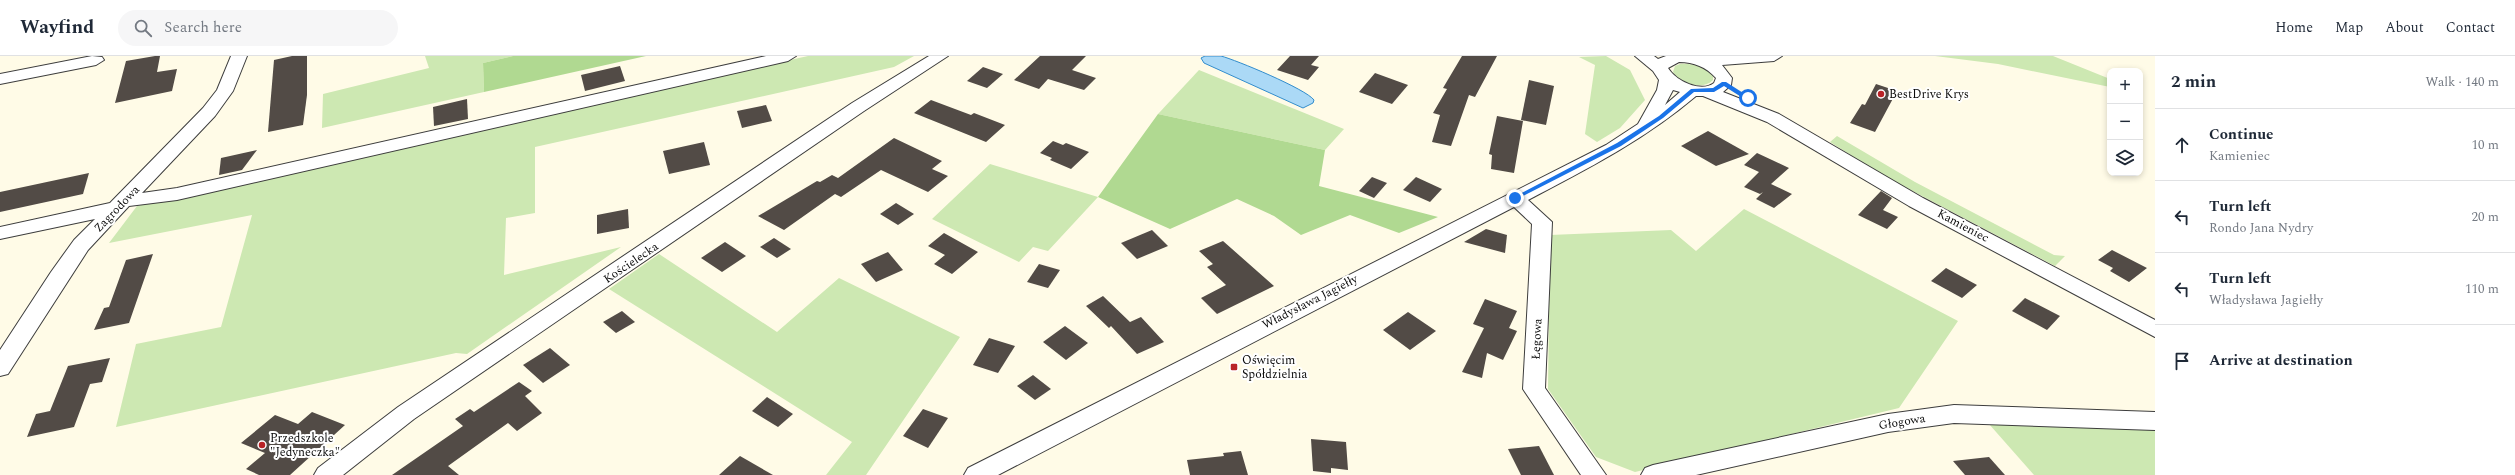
<!DOCTYPE html>
<meta charset="utf-8">
<style>
:root{--surface:#fff;--page:#f6f6f7;--text:#1f2937;--muted:#747a83;--line:#e0e1e3}
body{margin:0;font-family:Spectral,serif;background:var(--page);color:var(--text)}
.controls{position:absolute;right:12px;top:12px;display:grid;overflow:hidden;border-radius:8px;box-shadow:0 2px 6px #0003}
.controls button{width:36px;height:36px;display:grid;place-items:center;padding:0;border:0;border-bottom:1px solid var(--line);background:var(--surface);color:var(--text);font:20px sans-serif}
.stop{position:absolute;width:12px;height:12px;margin:-9px;border:3px solid #1a73e8;border-radius:50%;background:#fff}
.stop.end{background:#1a73e8;border-color:#fff;box-shadow:0 1px 4px #0008}
.list{margin:0;padding:0;list-style:none}
h2{display:flex;justify-content:space-between;align-items:center;height:52px;margin:0;padding:0 16px;font-size:17px}
h2 small{font-size:13px;font-weight:400;color:var(--muted)}
.list li{display:grid;grid-template-columns:26px 1fr auto;gap:12px;align-items:center;box-sizing:border-box;height:72px;padding:0 16px;border-top:1px solid var(--line)}
.list b{display:block;font-size:15px;white-space:nowrap}
.list p{margin:0;font-size:13px;white-space:nowrap;color:var(--muted)}
.list em{font-size:13px;font-style:normal;color:var(--muted)}
.icon{flex:none;width:22px;height:22px;fill:none;stroke:currentColor;stroke-width:2;stroke-linecap:round;stroke-linejoin:round}
.map{position:relative;flex:none;width:2155px;height:419px;overflow:hidden}
header{display:flex;align-items:center;gap:24px;box-sizing:border-box;height:56px;padding:0 20px;background:var(--surface);border-bottom:1px solid var(--line)}
header strong{font-size:19px}
nav{display:flex;gap:22px;margin-inline-start:auto;font-size:14px}
.search{width:280px;height:36px;background:var(--page);display:flex;align-items:center;gap:10px;box-sizing:border-box;padding:0 14px;border-radius:22px;color:var(--muted);font-size:15px}
main{display:flex}
aside{flex:1;background:var(--surface)}
.map>svg:first-child{display:block}
.green{fill:#cde8b2}
.forest{fill:#b0d991}
.water{fill:#abd9f6;stroke:#328dcd}
.building{fill:#524b46}
.lines{fill:none;stroke-linecap:round;stroke-linejoin:round}
.minor-casing{stroke:#3d3d3d;stroke-width:2}
.minor{fill:#fff;fill-rule:evenodd}
.route{fill:#1a73e8}
.poi-dot{fill:#b92327;stroke:#fff;stroke-width:1.5}
.labels{text-anchor:middle;dominant-baseline:central;stroke-width:4;stroke-linejoin:round;paint-order:stroke}
.poi-label{font-size:12px;fill:#0a0a0a;stroke:#fff;text-anchor:start}
.street-label{font-size:12px;fill:#0a0a0a;stroke:#fff}
</style>
<header>
<strong>Wayfind</strong>
<div class="search"><svg class="icon" aria-label="search" viewBox="0 0 24 24"><circle cx="10" cy="10" r="6"/><path d="M15 15l6 6"/></svg>Search here</div>
<nav><a>Home</a><a>Map</a><a>About</a><a>Contact</a></nav>
</header>
<main>
<div class="map">
<svg width="2155" height="419" viewBox="0 0 2155 419">
<rect width="100%" height="100%" fill="#fffbe7"/>
<g class="green">
<path d="M425 0H513L483 7 484 36 322 72 323 38 429 12Z"/>
<path d="M808 0H914L894 11 535 91V157L506 162 504 219 621 191 467 298 456 297 116 371 136 288 221 271 252 159 109 187 137 150Z"/>
<path d="M1606 0 1630 14 1645 44 1620 72 1597 86 1585 78 1595 9 1579 1Z"/>
<path d="M1935 0H2053L2110 23V31L1998 8Z"/>
<path d="M1680 8C1692 7 1705 10 1713 20V24C1703 35 1680 27 1673 16L1675 10Z"/>
<path d="M1199 14 1344 73 1325 94 1158 58Z"/>
<path d="M1837 80 1915 126 2054 199 2065 200 2055 210 1884 120 1830 86Z"/>
<path d="M990 108 1098 141 1048 195 1033 191 1019 206 932 163Z"/>
<path d="M1744 153 1958 265 1899 352 1635 416 1596 401 1548 333 1550 179 1671 174 1696 195Z"/>
<path d="M659 198 777 276 839 222 960 281 866 419H826L852 386 609 233Z"/>
<path d="M1989 368 2155 374V419H2034Z"/>
</g>
<g class="forest">
<path d="M513 0H646L484 36 483 7Z"/>
<path d="M1158 58 1325 94 1319 130 1438 161 1399 177 1350 159 1301 179 1274 160 1237 143 1170 173 1098 141Z"/>
</g>
<path class="water" d="M1205 0C1210 0 1216 0 1221 0 1236 4 1306 33 1314 44L1313 47 1303 52 1204 7 1201 2Z"/>
<g class="building">
<path d="M155 0H160L157 16 177 13 172 35 115 47 126 5Z"/>
<path d="M292 0H307V39L303 69 268 76 274 4Z"/>
<path d="M1040 0H1086L1072 14 1096 22 1084 34 1048 23 1039 33 1014 24Z"/>
<path d="M1290 0H1319L1311 9 1319 11 1308 24 1277 14Z"/>
<path d="M1462 0H1497L1475 41 1469 39 1451 90 1432 86 1440 59 1433 57 1447 33 1443 32Z"/>
<path d="M620 10 625 25 585 35 581 19Z"/>
<path d="M983 11 1003 18 987 32 967 25Z"/>
<path d="M1375 17 1408 29 1392 48 1359 36Z"/>
<path d="M1529 24 1554 30 1546 69 1521 64Z"/>
<path d="M1876 28 1897 35 1875 76 1850 67 1862 48 1865 49Z"/>
<path d="M467 43 468 63 434 70 433 51Z"/>
<path d="M931 44 971 59 974 57 1005 69 986 86 914 57Z"/>
<path d="M766 49 772 65 742 72 737 55Z"/>
<path d="M1497 60 1523 65 1514 117 1491 113 1492 99 1489 98Z"/>
<path d="M1708 75 1749 98 1716 110 1681 90Z"/>
<path d="M894 82 942 105 932 113 948 120 928 136 881 114 841 141 835 138 784 174 758 160 817 125 820 126 832 119 838 122Z"/>
<path d="M1053 85 1063 89 1066 87 1089 96 1071 113 1050 104 1052 102 1040 97Z"/>
<path d="M704 86 710 109 669 118 663 95Z"/>
<path d="M257 94 242 114 219 119 221 102Z"/>
<path d="M1757 97 1789 112 1771 128 1792 138 1774 152 1756 143 1763 136 1760 138 1744 131 1759 116 1744 109Z"/>
<path d="M89 117 83 138 0 156V136Z"/>
<path d="M1372 121 1387 127 1374 142 1359 135Z"/>
<path d="M1416 121 1442 133 1430 146 1403 134Z"/>
<path d="M1881 135 1892 142 1883 154 1898 161 1887 173 1858 159Z"/>
<path d="M896 147 914 158 898 169 880 158Z"/>
<path d="M628 153 629 172 597 178V159Z"/>
<path d="M1486 173 1507 179 1505 197 1464 186Z"/>
<path d="M1152 174 1168 190 1137 203 1121 187Z"/>
<path d="M944 177 978 196 952 218 934 208 945 199 928 190Z"/>
<path d="M774 182 791 193 777 202 760 191Z"/>
<path d="M1223 185 1274 230 1217 258 1201 242 1226 229 1207 211 1213 208 1199 195Z"/>
<path d="M725 186 746 200 722 216 701 202Z"/>
<path d="M2112 194 2147 212 2129 226 2110 215 2113 212 2098 204Z"/>
<path d="M888 196 903 214 876 226 861 208Z"/>
<path d="M153 198 129 267 94 274 104 252 109 251 126 204Z"/>
<path d="M1039 208 1060 214 1048 232 1027 226Z"/>
<path d="M1946 212 1977 229 1962 242 1931 225Z"/>
<path d="M1103 240 1130 266 1141 261 1164 286 1137 298 1111 270 1109 272 1086 250Z"/>
<path d="M2025 242 2060 260 2047 274 2012 255Z"/>
<path d="M1485 243 1517 255 1509 272 1517 275 1503 304 1487 297 1482 322 1462 316 1484 272 1473 268Z"/>
<path d="M622 255 635 266 616 277 603 266Z"/>
<path d="M1408 256 1436 275 1410 294 1383 274Z"/>
<path d="M1065 270 1088 287 1066 304 1043 286Z"/>
<path d="M989 282 1015 290 998 317 973 309Z"/>
<path d="M550 292 570 309 543 327 523 309Z"/>
<path d="M110 302 102 326 90 328 74 371 27 381 36 358 50 355 68 310Z"/>
<path d="M1033 319 1051 333 1035 344 1017 330Z"/>
<path d="M519 326 532 335 525 340 542 357 517 375 508 367 448 410 459 419H392L463 370 455 363 470 353 474 356Z"/>
<path d="M767 341 793 358 778 371 752 355Z"/>
<path d="M923 353 948 362 928 392 903 380Z"/>
<path d="M312 356 345 369 290 419H259L246 413 265 397 241 387 275 359 298 368Z"/>
<path d="M1311 383 1346 386 1348 414 1331 412V417L1313 415Z"/>
<path d="M1539 390 1554 419H1521L1508 393Z"/>
<path d="M1241 395 1248 419H1190L1187 404 1224 400 1223 397Z"/>
<path d="M740 400 773 419H719Z"/>
<path d="M1989 401 2005 419H1965L1953 405Z"/>
</g>
<g class="lines">
<defs>
<g id="minor">
<path d="M92 0 102 1 104 4 96 9 0 28V18Z"/>
<path d="M231 0H247L233 35 215 60 142 137 177 132 766 0H796L788 5 177 144 129 150 88 194 8 318 0 320V294L51 216 74 184 95 163 0 183V171L110 147 203 52 217 34Z"/>
<path d="M929 0H948L864 55 414 363 343 419H314L318 412 398 351 852 47Z"/>
<path d="M1635 0H1654L1658 3 1666 0H1782L1774 5 1722 9 1732 22 1731 29 1723 36 1779 58 1923 142 2155 264V281L1909 150 1767 66 1703 40H1696C1644 84 1589 112 1528 144L1552 166 1545 332 1606 419H1581L1523 333 1532 168 1514 151 998 419H964L968 412 1606 89 1638 68 1657 34 1659 24 1653 15ZM1679 6C1694 6 1706 11 1716 22L1714 27C1701 37 1676 25 1668 12ZM1673 34 1680 36 1665 49Z"/>
<path d="M1954 349 2155 356V374L1954 367 1888 376 1696 419H1641L1645 412 1653 409 1888 358Z"/>
</g>
</defs>
<use href="#minor" class="minor-casing"/>
<use href="#minor" class="minor"/>
</g>
<path class="route" d="M1722 26H1726L1751 42 1746 44 1724 30 1714 36H1694L1663 62 1621 90 1517 143 1512 142 1617 87 1659 60 1691 33 1713 32Z"/>
<g class="poi-dot">
<circle cx="1881" cy="38" r="4"/>
<rect x="1230" y="307" width="8" height="8" rx="2"/>
<circle cx="262" cy="389" r="4"/>
</g>
<g class="labels">
<g class="poi-label">
<text x="1889" y="38">BestDrive Krys</text>
<text x="1242" y="304">Oświęcim<tspan x="1242" dy="14">Spółdzielnia</tspan></text>
<text x="270" y="382">Przedszkole<tspan x="270" dy="14">"Jedyneczka"</tspan></text>
</g>
<g class="street-label">
<text transform="translate(117 153) rotate(-46)">Zagrodowa</text>
<text transform="translate(1963 170) rotate(28)">Kamieniec</text>
<text transform="translate(631 207) rotate(-34)">Kościelecka</text>
<text transform="translate(1310 246) rotate(-27)">Władysława Jagiełły</text>
<text transform="translate(1537 283) rotate(-87)">Łęgowa</text>
<text transform="translate(1902 366) rotate(-9)">Głogowa</text>
</g>
</g>
</svg>
<div class="controls">
<button>+</button>
<button>−</button>
<button><svg class="icon" aria-label="layers" viewBox="0 0 24 24"><path d="M12 4l9 5-9 5-9-5zM3 14l9 5 9-5"/></svg></button>
</div>
<div class="stop" style="left:1748px;top:42px"></div>
<div class="stop end" style="left:1515px;top:142px"></div>
</div>
<aside>
<h2>2 min<small>Walk · 140 m</small></h2>
<ul class="list">
<li><svg class="icon" aria-label="ahead" viewBox="0 0 24 24"><path d="M12 20V5M6 11l6-6 6 6"/></svg><div><b>Continue</b><p>Kamieniec</p></div><em>10 m</em></li>
<li><svg class="icon" aria-label="left" viewBox="0 0 24 24"><path d="M17 20v-9H6M10 6l-5 5 5 5"/></svg><div><b>Turn left</b><p>Rondo Jana Nydry</p></div><em>20 m</em></li>
<li><svg class="icon" aria-label="left" viewBox="0 0 24 24"><path d="M17 20v-9H6M10 6l-5 5 5 5"/></svg><div><b>Turn left</b><p>Władysława Jagiełły</p></div><em>110 m</em></li>
<li><svg class="icon" aria-label="arrive" viewBox="0 0 24 24"><path d="M6 21V4h12l-3 4 3 4H6"/></svg><div><b>Arrive at destination</b></div></li>
</ul>
</aside>
</main>
